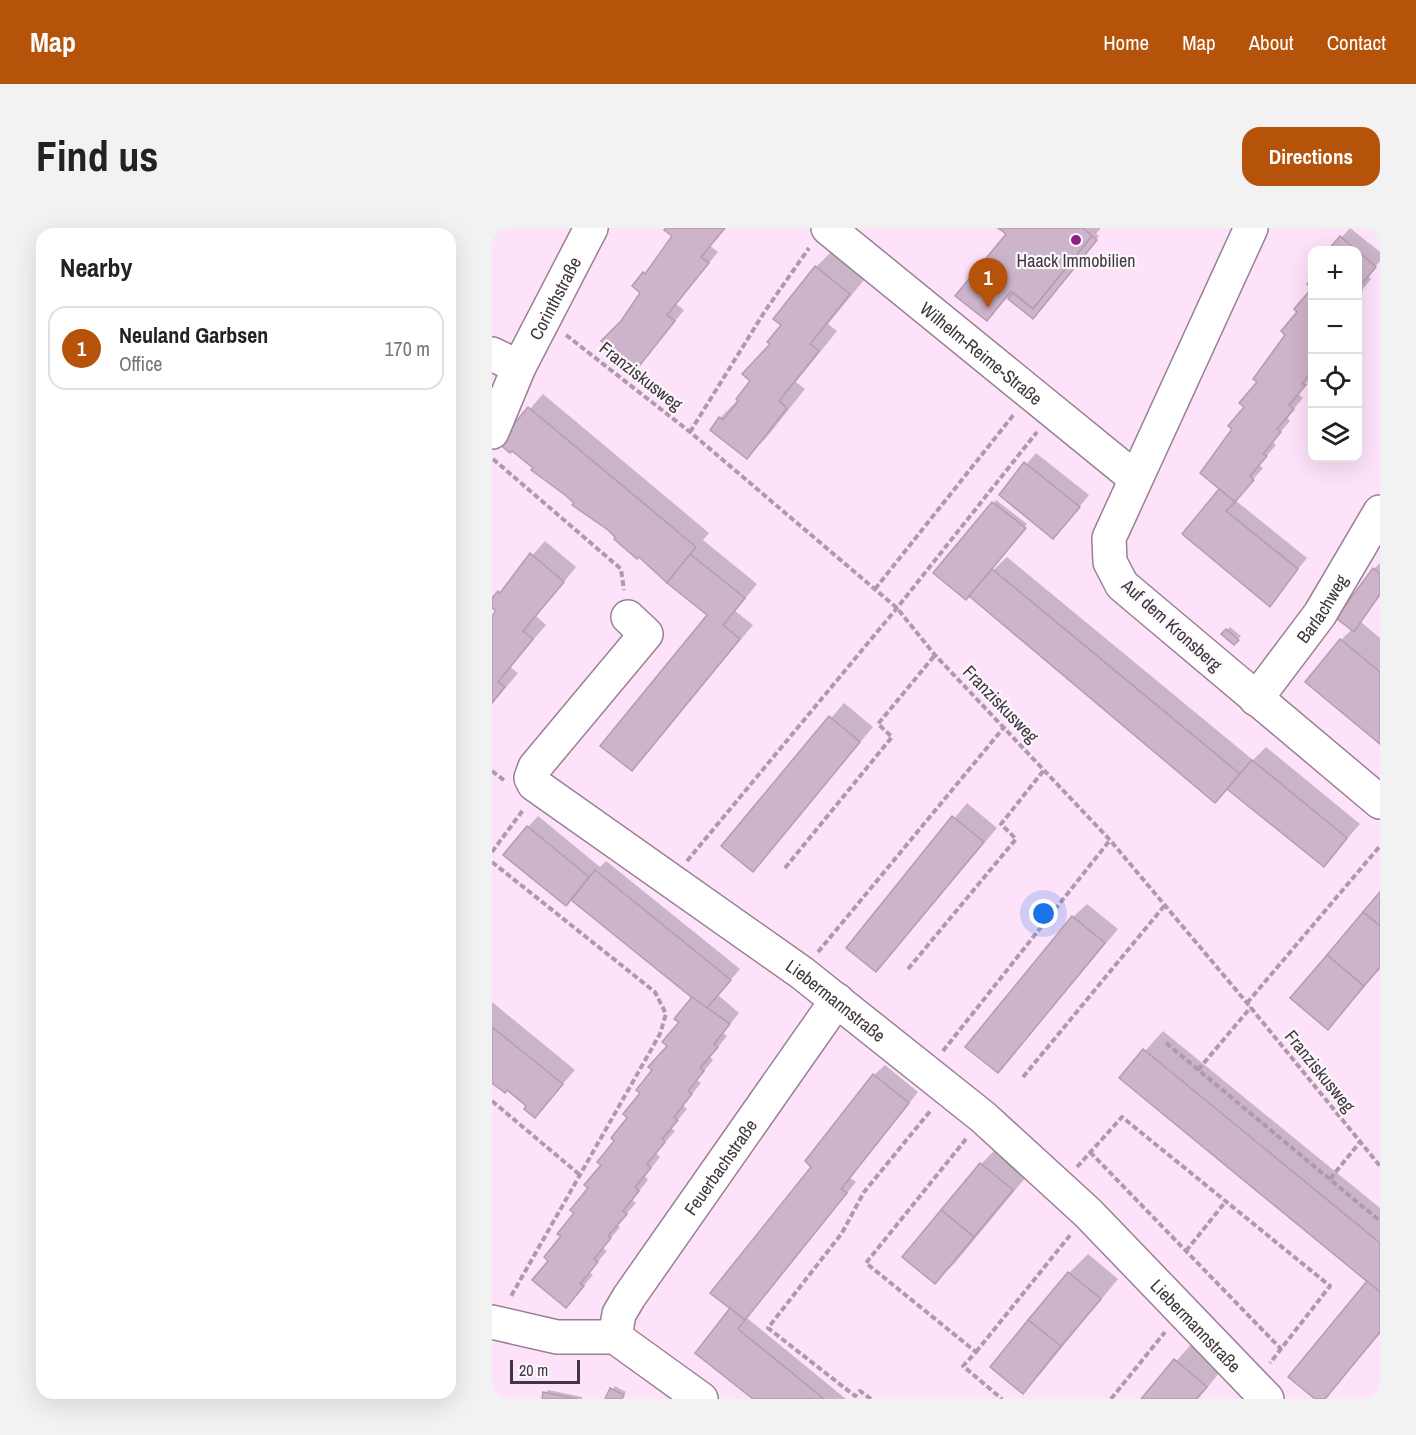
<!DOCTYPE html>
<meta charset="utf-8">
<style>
:root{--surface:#fff;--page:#f2f2f2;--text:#222;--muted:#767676;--line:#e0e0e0;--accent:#b45309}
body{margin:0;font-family:"Archivo Narrow",sans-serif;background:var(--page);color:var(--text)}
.controls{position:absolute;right:18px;top:18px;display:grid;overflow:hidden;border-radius:12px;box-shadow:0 6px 24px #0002}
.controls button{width:54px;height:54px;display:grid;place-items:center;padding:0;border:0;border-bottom:2px solid var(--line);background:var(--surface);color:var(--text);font:30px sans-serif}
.scale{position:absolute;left:18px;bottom:15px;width:70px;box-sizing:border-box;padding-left:6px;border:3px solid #40363f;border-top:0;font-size:16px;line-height:21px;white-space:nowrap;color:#40363f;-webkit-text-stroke:4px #fcf7fc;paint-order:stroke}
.you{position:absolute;left:552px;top:686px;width:21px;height:21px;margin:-15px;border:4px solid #fff;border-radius:50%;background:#1a73e8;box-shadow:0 0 0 9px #1a73e833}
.badge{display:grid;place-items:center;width:39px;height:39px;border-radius:50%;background:var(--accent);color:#fff;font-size:20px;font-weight:700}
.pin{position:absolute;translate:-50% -50px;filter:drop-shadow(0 2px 3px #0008)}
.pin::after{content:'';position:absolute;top:32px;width:21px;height:18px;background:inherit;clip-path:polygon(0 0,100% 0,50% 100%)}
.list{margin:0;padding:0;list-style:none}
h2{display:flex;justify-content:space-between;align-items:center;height:78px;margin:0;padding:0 24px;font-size:26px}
h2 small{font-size:20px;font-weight:400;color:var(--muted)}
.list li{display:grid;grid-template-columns:39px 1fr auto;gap:18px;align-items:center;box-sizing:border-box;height:84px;margin:0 12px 12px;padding:0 12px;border:2px solid var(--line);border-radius:18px}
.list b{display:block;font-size:22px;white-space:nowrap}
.list p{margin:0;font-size:20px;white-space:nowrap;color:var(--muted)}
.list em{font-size:20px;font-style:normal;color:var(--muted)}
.icon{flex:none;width:33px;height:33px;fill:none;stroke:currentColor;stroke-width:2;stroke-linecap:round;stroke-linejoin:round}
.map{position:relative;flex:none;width:888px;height:1171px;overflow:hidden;border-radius:18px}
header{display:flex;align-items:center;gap:36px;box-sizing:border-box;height:84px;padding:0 30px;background:var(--accent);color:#fff}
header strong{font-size:28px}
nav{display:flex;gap:33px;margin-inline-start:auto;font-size:21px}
.intro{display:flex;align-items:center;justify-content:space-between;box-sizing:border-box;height:144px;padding:0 36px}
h1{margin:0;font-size:42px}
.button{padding:15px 27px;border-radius:18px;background:var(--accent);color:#fff;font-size:21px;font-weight:700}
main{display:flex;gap:36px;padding:0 36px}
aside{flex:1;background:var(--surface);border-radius:18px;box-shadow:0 6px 24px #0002}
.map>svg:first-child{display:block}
.shadow{fill:#0003}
.building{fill:#ceb4ca;stroke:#b59cb2;stroke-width:1.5}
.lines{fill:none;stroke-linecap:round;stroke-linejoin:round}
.minor-casing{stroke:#988095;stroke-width:36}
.path{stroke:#ae9aac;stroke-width:4;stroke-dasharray:6 3;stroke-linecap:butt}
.minor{stroke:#fff;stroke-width:33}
.poi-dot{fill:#8b2086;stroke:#fcf7fc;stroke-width:2}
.labels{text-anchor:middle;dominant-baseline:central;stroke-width:4.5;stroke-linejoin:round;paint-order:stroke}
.poi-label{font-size:18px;fill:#40363f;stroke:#fcf7fc}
.street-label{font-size:18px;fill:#40363f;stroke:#fcf7fc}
</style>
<header>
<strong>Map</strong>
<nav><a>Home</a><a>Map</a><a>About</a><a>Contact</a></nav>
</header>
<div class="intro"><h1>Find us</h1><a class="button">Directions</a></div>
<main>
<aside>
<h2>Nearby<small></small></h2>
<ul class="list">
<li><span class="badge">1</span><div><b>Neuland Garbsen</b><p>Office</p></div><em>170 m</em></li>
</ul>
</aside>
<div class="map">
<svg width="888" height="1171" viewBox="0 0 888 1171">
<rect width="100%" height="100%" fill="#fde2f9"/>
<g class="shadow">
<path d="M176 0H233L218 18 226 24 184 76 192 82 154 129 130 94 150 65 142 58 169 28 182 8Z"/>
<path d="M509 0H609L604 6 607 8 541 89 516 69 495 91 516 6Z"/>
<path d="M858 0 888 24V33L876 48 879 51 866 67V22H838Z"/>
<path d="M343 20 376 47 336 96 345 103 304 154 313 161 274 210 255 229 228 190 247 171 260 153 324 39Z"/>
<path d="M820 61V142L818 145 820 149 806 166 811 170 795 189 798 193 780 214 784 217 767 237 771 240 743 272 815 330 777 377 692 306 729 261 742 201 807 84 804 81Z"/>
<path d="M51 166 217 305 211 312 265 356 243 383 261 397 140 541 217 387 21 221 8 215Z"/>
<path d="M544 225 597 267 571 299 509 266Z"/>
<path d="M504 272 535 296 495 345 496 347 515 329 761 532 774 519 868 596 832 637 737 560 723 573 477 366 443 344Z"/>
<path d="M53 313 84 339 44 388 54 397 18 439 26 445 0 476V390L6 383 0 378V373Z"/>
<path d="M888 335V368L869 394 888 410V514L849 412 860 401 882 341Z"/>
<path d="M738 399 749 408 742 415 731 406Z"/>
<path d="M352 475 381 499 260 642 231 618Z"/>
<path d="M475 575 505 600 384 742 356 720Z"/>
<path d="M46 588 108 639 114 633 248 741 226 767 247 785 231 805 235 808 218 829 221 832 205 852 209 855 191 877 195 881 179 900 183 903 164 925 168 929 153 948 156 952 140 972 144 975 125 997 128 999 111 1020 115 1023 97 1044 101 1047 74 1078 58 1032 202 769 79 670 36 599Z"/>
<path d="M888 666V741L836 800Z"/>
<path d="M595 676 626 701 506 843 581 689Z"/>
<path d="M0 774 83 842 43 888 37 878 15 860 0 853Z"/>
<path d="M671 803 888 980V1106L831 1171H825L877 1053 629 850Z"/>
<path d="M393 837 426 864 358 950 364 954 255 1090 354 1171H263L240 1080 321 939 382 847Z"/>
<path d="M508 917 539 943 462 1036 443 1054 489 936Z"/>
<path d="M596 1026 626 1051 549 1145 530 1164 577 1045Z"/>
<path d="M702 1113 732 1139 706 1171H651Z"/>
<path d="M123 1158 134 1164 130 1171H115Z"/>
<path d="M56 1162 90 1169V1171H51Z"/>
</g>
<g class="building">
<path d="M174 0H233L209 29 217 35 175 87 183 93 144 142 109 113 129 93 148 65 140 58 151 44 153 46 180 8 172 2Z"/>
<path d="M506 0H591L600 8 541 81 519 63 495 93 463 68 514 6Z"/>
<path d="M600 8 605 12 541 91 516 71 521 65 541 81Z"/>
<path d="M848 8 864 22H836Z"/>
<path d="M866 23 884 39 867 59 870 62 866 67Z"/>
<path d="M323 38 358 66 318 116 327 123 287 173 295 180 255 231 218 202 227 189 231 192 246 173 244 171 258 153 250 146 278 116 275 114 289 97 281 91Z"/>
<path d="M820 49V142L810 156 814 157 797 177 802 181 785 201 789 204 771 226 775 228 758 248 762 252 743 274 708 245 740 201 736 198 752 179 747 175 765 154 761 151 793 107 789 103 805 84 802 81 820 60 815 56Z"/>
<path d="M36 179 204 319 175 355 147 329 145 331 122 311 123 309 116 302 80 277 82 275 73 267 39 242 41 240 20 223 18 225 6 215Z"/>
<path d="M532 234 588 279 561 311 507 267Z"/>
<path d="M727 261 743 274 734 283 806 341 778 379 690 306Z"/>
<path d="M500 274 534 300 474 372 441 345Z"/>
<path d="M38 325 72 354 31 403 41 411 6 454 13 459 0 475V388L4 383 0 380V370L6 363 8 365Z"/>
<path d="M198 326 253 370 231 397 248 411 140 543 108 518 215 387 175 355Z"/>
<path d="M881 340 888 346V366L862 404 844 390Z"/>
<path d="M500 341 748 546 723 575 477 368Z"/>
<path d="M734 401 747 412 742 417 729 406Z"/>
<path d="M848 411 888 444V516L813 454Z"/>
<path d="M337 488 368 514 261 644 229 618Z"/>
<path d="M760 532 855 610 832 639 735 561Z"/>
<path d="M460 588 492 614 384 744 354 720Z"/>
<path d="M35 598 97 649 74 678 11 627Z"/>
<path d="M103 642 239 752 214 781 79 672Z"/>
<path d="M888 664V698L871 684Z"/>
<path d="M871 684 888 698V739L872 758 835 727Z"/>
<path d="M580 688 613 715 506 845 473 819Z"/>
<path d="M835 727 872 758 836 802 798 770Z"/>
<path d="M200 769 238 796 222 816 226 819 208 840 212 843 196 863 200 866 182 889 186 892 170 911 173 914 155 936 159 940 143 959 147 963 131 983 135 986 116 1008 119 1010 102 1031 106 1034 88 1056 92 1058 74 1080 40 1052 56 1033 52 1029 69 1008 65 1006 82 985 78 982 96 960 92 957 109 937 105 934 122 913 119 910 135 890 131 886 148 865 144 862 160 842 156 839 175 818 170 814 187 794 182 791Z"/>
<path d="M0 799 71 856 43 890 32 881 34 878 15 862 13 865 0 855Z"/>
<path d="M651 821 888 1015V1064L627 850Z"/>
<path d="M381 846 417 875 349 961 355 965 253 1092 218 1065 319 939 313 933Z"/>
<path d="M488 935 521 962 482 1009 449 982Z"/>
<path d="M449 982 482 1009 443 1056 410 1029Z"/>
<path d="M576 1044 609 1071 569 1118 536 1092Z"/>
<path d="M875 1053 888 1064V1104L833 1171H823L796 1149Z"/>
<path d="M238 1080 253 1092 246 1101 332 1171H261L203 1125Z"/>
<path d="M536 1092 569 1118 531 1166 498 1139Z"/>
<path d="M682 1131 715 1159 704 1171H649Z"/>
<path d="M118 1160 132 1167 130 1171H113Z"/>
<path d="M51 1164 85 1171H50Z"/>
</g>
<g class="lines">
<defs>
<g id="minor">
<path id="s1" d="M336 0 643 250"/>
<path d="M759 0 617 310 618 334 630 357 888 574"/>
<path d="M0 126 27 139"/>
<path id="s2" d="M0 204 27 139 99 0"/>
<path id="s3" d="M136 389 154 406 43 539 39 550 42 556 310 745 491 889 596 985 775 1171"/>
<path id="s4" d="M764 471 828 386 888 284"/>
<path d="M0 1094 65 1109H123L209 1171"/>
<path id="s5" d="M123 1109 127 1086 137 1069 345 772"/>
</g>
</defs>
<use href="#minor" class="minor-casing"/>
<g class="path">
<path d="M74 107 198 204 405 380 443 427 618 612 755 775 888 938"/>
<path d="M198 204 273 83 317 20"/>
<path d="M1 231 129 341 132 362"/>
<path d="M383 361 523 185"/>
<path d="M0 543 13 553"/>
<path d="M0 624 31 582"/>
<path d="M195 633 405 380 545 204"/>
<path d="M0 634 163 764 174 786 168 806 18 1070"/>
<path d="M293 640 400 509 386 496 443 427"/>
<path d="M326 724 513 498"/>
<path d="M416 741 524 611 509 596 552 542"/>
<path d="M755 775 888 618"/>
<path d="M674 815 888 993"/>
<path d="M451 823 618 612"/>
<path d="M706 842 759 779"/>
<path d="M531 849 673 677"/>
<path d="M0 873 88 947"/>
<path d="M474 911 374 1035 484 1124 471 1138 510 1171"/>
<path d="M598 924 789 1121"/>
<path d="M585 939 630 889 838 1058 778 1135"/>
<path d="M838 951 868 914"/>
<path d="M694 1023 734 973"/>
<path d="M484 1124 579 1006"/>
<path d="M379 1171 368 1163 363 1168 276 1100 350 1005 372 964 439 882"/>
<path d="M619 1171 673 1104"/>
</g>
<use href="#minor" class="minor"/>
</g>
<circle class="poi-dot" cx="584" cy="12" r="6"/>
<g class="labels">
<g class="poi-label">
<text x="584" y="32">Haack Immobilien</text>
</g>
<g class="street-label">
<text stroke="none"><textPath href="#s2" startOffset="148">Corinthstraße</textPath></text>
<text stroke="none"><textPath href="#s1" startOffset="198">Wilhelm-Reime-Straße</textPath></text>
<text transform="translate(149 148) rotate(38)">Franziskusweg</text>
<text stroke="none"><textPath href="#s4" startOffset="112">Barlachweg</textPath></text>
<text transform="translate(680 397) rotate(42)">Auf dem Kronsberg</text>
<text transform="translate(509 476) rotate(46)">Franziskusweg</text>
<text stroke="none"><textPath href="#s3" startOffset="588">Liebermannstraße</textPath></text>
<text transform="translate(828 843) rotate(51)">Franziskusweg</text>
<text stroke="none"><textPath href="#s5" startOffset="202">Feuerbachstraße</textPath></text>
<text stroke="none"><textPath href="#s3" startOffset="1074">Liebermannstraße</textPath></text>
</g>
</g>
</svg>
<div class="controls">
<button>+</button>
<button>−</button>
<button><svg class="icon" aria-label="locate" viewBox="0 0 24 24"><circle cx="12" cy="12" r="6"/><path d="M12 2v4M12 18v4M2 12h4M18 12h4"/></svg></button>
<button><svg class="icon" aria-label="layers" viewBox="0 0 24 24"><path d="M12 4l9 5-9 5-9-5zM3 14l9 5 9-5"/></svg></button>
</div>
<div class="scale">20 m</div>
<div class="you"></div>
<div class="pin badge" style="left:496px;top:80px">1</div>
</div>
</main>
